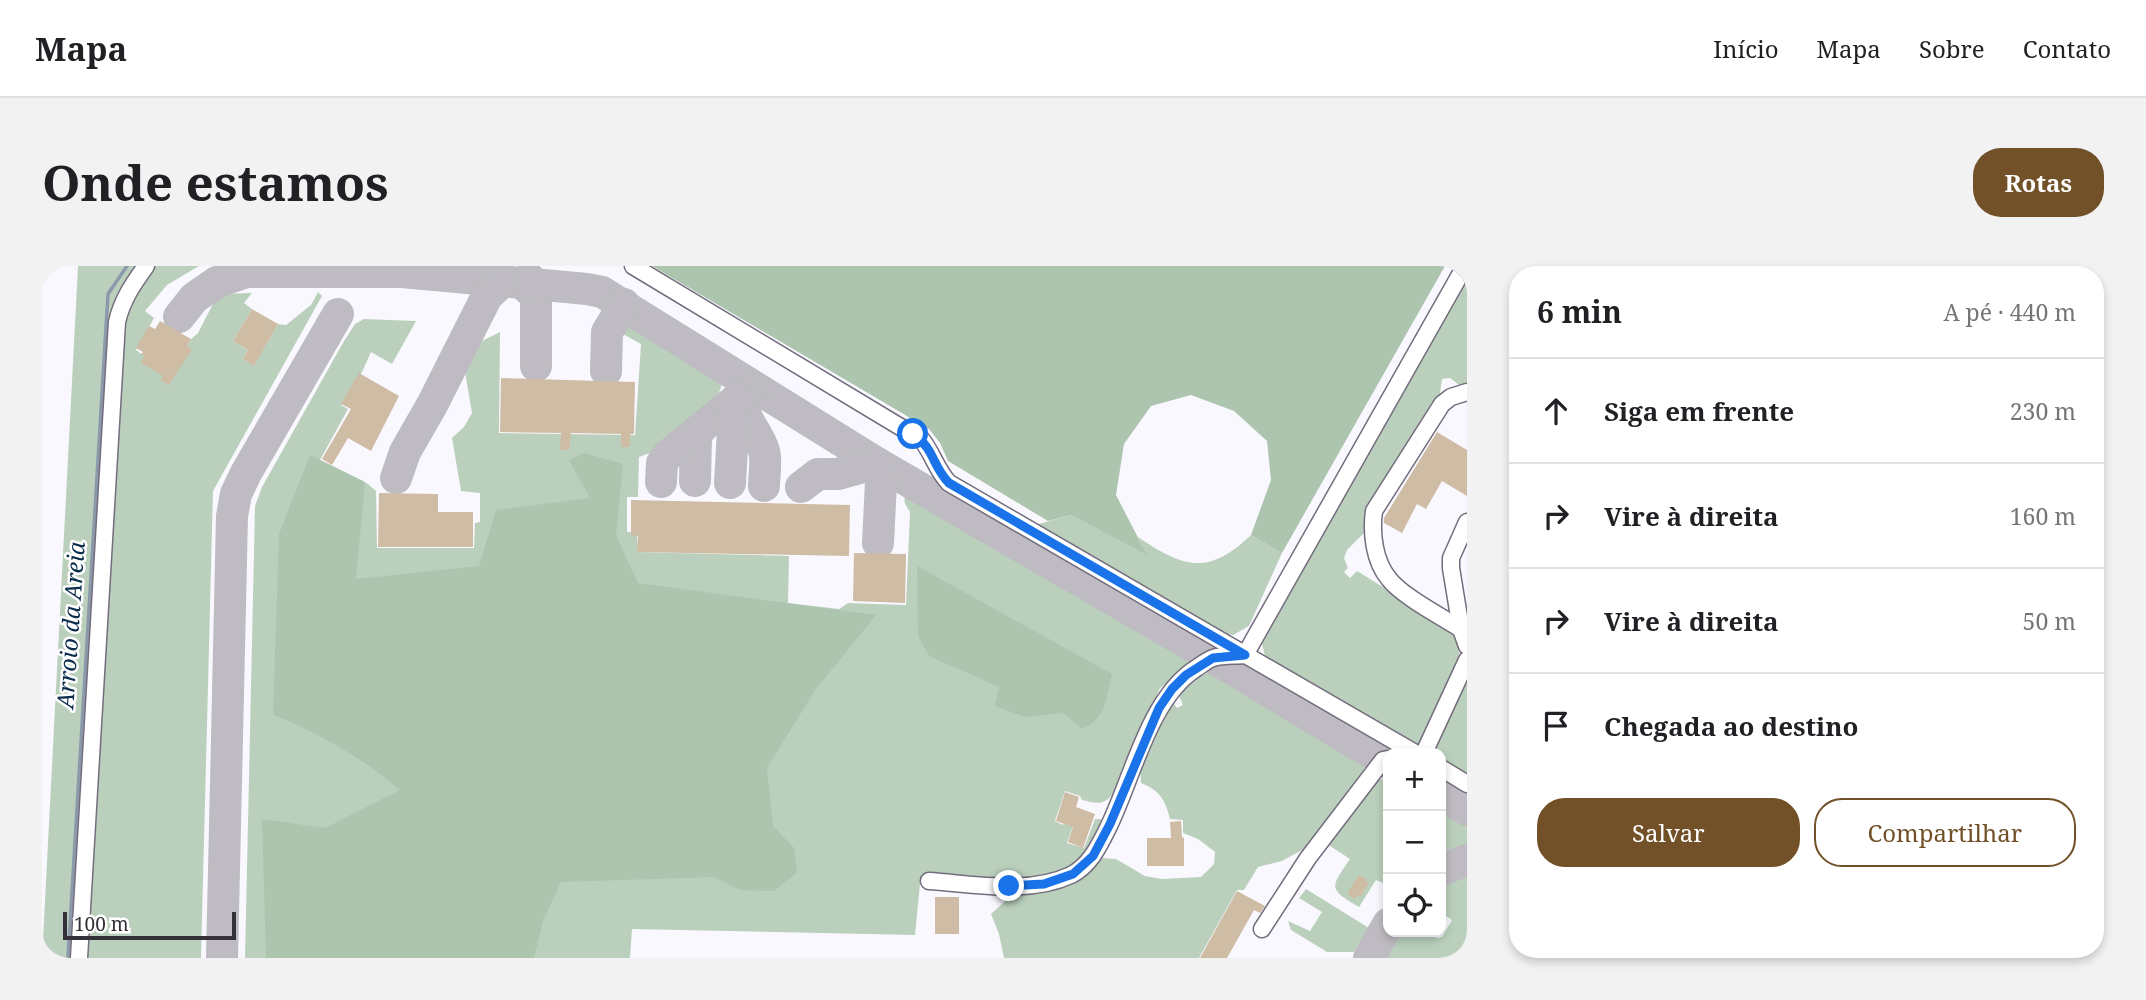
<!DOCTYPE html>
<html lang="pt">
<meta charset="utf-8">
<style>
:root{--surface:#fff;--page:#f2f2f2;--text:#202124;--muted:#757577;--line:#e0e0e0;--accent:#725028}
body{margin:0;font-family:"Noto Serif",serif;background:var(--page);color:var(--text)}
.controls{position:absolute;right:21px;bottom:21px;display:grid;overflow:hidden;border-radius:14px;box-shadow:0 4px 10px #0003}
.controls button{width:63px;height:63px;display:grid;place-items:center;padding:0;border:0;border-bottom:2px solid var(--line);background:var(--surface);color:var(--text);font:35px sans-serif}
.scale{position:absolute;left:21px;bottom:18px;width:173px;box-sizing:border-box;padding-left:7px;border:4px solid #343138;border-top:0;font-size:19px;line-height:24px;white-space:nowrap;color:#343138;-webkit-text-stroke:5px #fff;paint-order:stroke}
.stop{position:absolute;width:21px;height:21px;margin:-16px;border:5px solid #1a73e8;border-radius:50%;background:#fff}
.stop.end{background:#1a73e8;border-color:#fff;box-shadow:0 2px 7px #0008}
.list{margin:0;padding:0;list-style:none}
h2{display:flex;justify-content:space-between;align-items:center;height:91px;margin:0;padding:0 28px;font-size:30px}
h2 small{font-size:23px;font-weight:400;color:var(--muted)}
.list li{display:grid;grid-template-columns:46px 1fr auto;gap:21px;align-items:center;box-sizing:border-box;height:105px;padding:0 28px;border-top:2px solid var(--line)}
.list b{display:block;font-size:26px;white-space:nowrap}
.list em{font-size:23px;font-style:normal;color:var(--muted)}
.actions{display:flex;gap:14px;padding:21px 28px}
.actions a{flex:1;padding:16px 0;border:2px solid var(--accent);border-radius:28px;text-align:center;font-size:24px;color:var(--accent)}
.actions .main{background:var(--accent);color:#fff}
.icon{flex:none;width:38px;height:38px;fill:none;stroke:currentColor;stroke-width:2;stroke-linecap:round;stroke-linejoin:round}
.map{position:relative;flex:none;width:1425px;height:692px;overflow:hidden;border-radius:28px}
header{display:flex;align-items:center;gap:42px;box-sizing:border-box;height:98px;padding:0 35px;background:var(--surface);border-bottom:2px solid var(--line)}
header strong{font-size:33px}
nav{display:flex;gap:38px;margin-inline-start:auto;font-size:24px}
.intro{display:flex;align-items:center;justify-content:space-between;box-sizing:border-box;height:168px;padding:0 42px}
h1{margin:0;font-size:49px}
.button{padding:18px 32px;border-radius:28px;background:var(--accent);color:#fff;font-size:24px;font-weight:700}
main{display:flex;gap:42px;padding:0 42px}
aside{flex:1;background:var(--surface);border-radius:28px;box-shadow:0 4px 10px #0003}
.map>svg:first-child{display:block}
.green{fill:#bad0bc}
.forest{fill:#adc4ae}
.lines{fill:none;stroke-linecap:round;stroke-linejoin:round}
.stream{stroke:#8b99ab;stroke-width:3.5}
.taxiway{stroke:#bebbc2;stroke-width:32}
.building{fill:#cfbca4}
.minor-casing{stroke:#736d7d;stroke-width:19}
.minor{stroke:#fff;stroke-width:16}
.route{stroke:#1a73e8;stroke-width:9}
.labels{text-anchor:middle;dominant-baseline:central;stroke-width:5;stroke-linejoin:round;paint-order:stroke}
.water-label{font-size:23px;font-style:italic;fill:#092c4c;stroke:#fff}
</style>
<header>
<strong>Mapa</strong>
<nav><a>Início</a><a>Mapa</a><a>Sobre</a><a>Contato</a></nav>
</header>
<div class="intro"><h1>Onde estamos</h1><a class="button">Rotas</a></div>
<main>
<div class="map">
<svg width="1425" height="692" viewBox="0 0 1425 692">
<rect width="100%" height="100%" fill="#faf8ff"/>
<g class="green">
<path d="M36 0H98L84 19 32 692H0Z"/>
<path d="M107 0H157L125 19 103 45 112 52 94 84 128 108 149 73 156 67 176 28 210 27 202 37 210 43 191 75 206 84 201 93 212 99 236 58 244 59 269 39 276 26 280 30 171 225 159 692H43L78 58Z"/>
<path d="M1425 9V118L1417 119 1408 112 1400 113 1398 128 1380 153 1358 194 1326 243 1323 266 1305 284 1302 292 1306 302 1302 306 1308 312 1315 305 1408 362 1416 377 1419 397 1380 478 1372 480 1223 391 1220 377Z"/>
<path d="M322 53 374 55 350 98 329 86 320 106 299 139 306 143 278 194 326 218 334 225 335 282H432L433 257 438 256V227L419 225 410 172 422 161 430 147 421 94 436 77 458 66 457 167 593 169 599 78 577 66 586 53H589L680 112C683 135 639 173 619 183 612 186 604 188 597 191L596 231H585V266L595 267 596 286 747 290 746 337 797 343 806 337 864 339 868 246C862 237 860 234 866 225L1138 384 1148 392 1147 400 1118 422 1070 529C1061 540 1053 537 1040 534L1038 530 1023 525 1013 555 1021 559 1025 547 1035 549 1025 577 1042 582 1053 553H1059L1061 558C1056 567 1052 579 1045 586 1008 626 932 613 882 613L878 618 873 669 590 663 588 692H203L213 240 220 221 302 75 313 58Z"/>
<path d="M1029 249 1104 288 1096 271C1142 302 1166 310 1209 269L1240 287 1207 360 1191 369 1174 366 993 259Z"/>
<path d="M1167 406 1177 409 1323 494 1321 511 1275 572 1262 583 1240 595 1216 601 1202 624H1195L1157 692H962L957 668 949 648 973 626 1058 592 1074 593 1103 610 1120 613 1159 611 1172 598 1173 586 1156 573 1141 567V554L1128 553C1123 533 1118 525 1099 517L1098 499 1129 434 1135 442 1141 439 1136 427 1152 412Z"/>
<path d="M1425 409V512C1415 506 1400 501 1399 487L1394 485 1395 473Z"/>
<path d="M1346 511V619L1334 614 1317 641C1286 623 1288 622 1308 593L1285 578 1335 515Z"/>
<path d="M1399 538 1425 554V587L1399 597Z"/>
<path d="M1425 601V685L1419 692H1336L1352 666H1384L1396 672 1400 671 1410 654 1399 647V613Z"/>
<path d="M1264 623 1327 662 1312 686H1285L1249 664 1246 655 1268 665 1280 646 1257 632Z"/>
</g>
<g class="forest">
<path d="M610 0H1403L1240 287 1209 269 1229 214 1225 175 1192 145 1149 129 1109 140 1082 178 1074 229 1105 289 1029 249 1006 255 906 195 898 177 887 163Z"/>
<path d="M542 187 581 198 574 269 596 317 834 349 774 423 725 502 731 560 752 582 755 606 732 625 698 624 672 611 519 616 501 655 492 692H224L220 553 283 562 358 524C323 494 274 465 231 449L237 268 268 189 323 216 314 313 437 300 454 244 548 232 527 194Z"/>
<path d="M875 300 1070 408C1064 433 1065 452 1040 463L1021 447 983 451 953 440 957 421 887 390 876 370Z"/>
</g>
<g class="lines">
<path class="stream" d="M26 692 66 28 85 0"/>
<g class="taxiway">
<path d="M487 12 481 18 494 30V100"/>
<path d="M137 51 152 32 175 16 204 6H360L545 23 560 26 835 197 1192 404 1346 497"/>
<path d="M564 105 565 66 582 38"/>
<path d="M712 122 703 126C695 149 716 164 722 185 725 195 722 209 722 220"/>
<path d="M354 212 363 186 390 139 445 30 459 17"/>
<path d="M653 215 654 171 657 165"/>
<path d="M619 216 620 197 625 190 703 126"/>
<path d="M688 217 692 146 696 132"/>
<path d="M759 221 776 208H796L835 197 839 216 836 277"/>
<path d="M1399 529 1425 544"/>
<path d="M1399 604 1425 594"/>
<path d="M180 692 190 250 194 228 204 207 296 48"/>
<path d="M1327 692 1346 658"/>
</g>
</g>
<g class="building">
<path d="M210 43 236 58 212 100 201 93 206 84 191 75Z"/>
<path d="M118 55 149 73 145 80 150 83 127 119 118 114 121 110 99 97 102 90 99 88 101 86 94 82 107 60 113 63Z"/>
<path d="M317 107 357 130 329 185 306 172 290 199 280 193 309 143 299 138Z"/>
<path d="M459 112 593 116 592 168H588V181H579V168L529 167 527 184H518L519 167 458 166Z"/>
<path d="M1395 166 1425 184V230L1400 215 1384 243 1375 238 1360 267 1342 257V252Z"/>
<path d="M337 227 396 228V246H431V281H336Z"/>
<path d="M589 234 808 239 807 290 595 286 596 270 589 269Z"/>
<path d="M812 287 864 288 863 337 811 335Z"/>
<path d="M1023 526 1037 531 1034 541 1053 548 1041 582 1026 576 1031 561 1014 555Z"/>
<path d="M1139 555 1140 571 1142 572V600H1105V572H1129L1128 556Z"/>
<path d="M1317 609 1325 613 1324 615 1327 617 1318 631 1316 629 1313 633 1305 628Z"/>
<path d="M1195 625 1223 640 1218 647 1212 644 1185 692H1158Z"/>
<rect x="893" y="631" width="24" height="37"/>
</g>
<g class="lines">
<defs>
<g id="minor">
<path d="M591 0 880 174C891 188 895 205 907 217L1373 487"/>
<path d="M1425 256 1409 292V302L1419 363 1425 380"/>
<path d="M1419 363C1400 351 1360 330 1347 313 1332 295 1329 267 1332 245L1400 138 1409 131 1425 126"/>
<path d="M1382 487 1425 394"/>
<path d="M1399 502 1425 518"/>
<path d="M887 615C932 618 986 629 1029 609 1047 600 1056 582 1065 564 1090 515 1106 434 1153 403 1158 400 1165 394 1171 392 1180 389 1193 390 1203 389L1423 0"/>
<path d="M1220 663 1266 592 1341 494 1346 493"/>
<path d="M37 692 75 56C80 34 91 18 104 0"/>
</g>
</defs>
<use href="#minor" class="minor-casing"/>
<use href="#minor" class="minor"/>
</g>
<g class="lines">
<path class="route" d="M871 168C893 183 890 200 907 217L1203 389 1171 392 1144 409 1130 423 1117 442 1068 558 1051 590 1031 608 1002 618 967 620"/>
</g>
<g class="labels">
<g class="water-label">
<text transform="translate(28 359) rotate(-86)">Arroio da Areia</text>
</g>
</g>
</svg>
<div class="controls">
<button>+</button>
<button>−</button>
<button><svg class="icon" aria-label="locate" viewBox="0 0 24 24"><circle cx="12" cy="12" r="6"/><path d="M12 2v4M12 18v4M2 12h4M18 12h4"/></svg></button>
</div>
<div class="scale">100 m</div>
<div class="stop" style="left:871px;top:168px"></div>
<div class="stop end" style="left:967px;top:620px"></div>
</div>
<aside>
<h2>6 min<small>A pé · 440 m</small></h2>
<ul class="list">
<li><svg class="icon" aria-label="ahead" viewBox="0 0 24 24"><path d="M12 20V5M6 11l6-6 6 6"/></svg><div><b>Siga em frente</b></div><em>230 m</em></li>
<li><svg class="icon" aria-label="right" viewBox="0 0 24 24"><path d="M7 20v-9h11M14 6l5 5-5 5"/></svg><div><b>Vire à direita</b></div><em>160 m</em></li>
<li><svg class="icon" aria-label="right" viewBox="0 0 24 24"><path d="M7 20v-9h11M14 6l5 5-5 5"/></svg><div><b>Vire à direita</b></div><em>50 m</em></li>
<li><svg class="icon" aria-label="arrive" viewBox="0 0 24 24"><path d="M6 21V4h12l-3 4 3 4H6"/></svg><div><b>Chegada ao destino</b></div></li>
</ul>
<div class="actions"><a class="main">Salvar</a><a>Compartilhar</a></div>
</aside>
</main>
